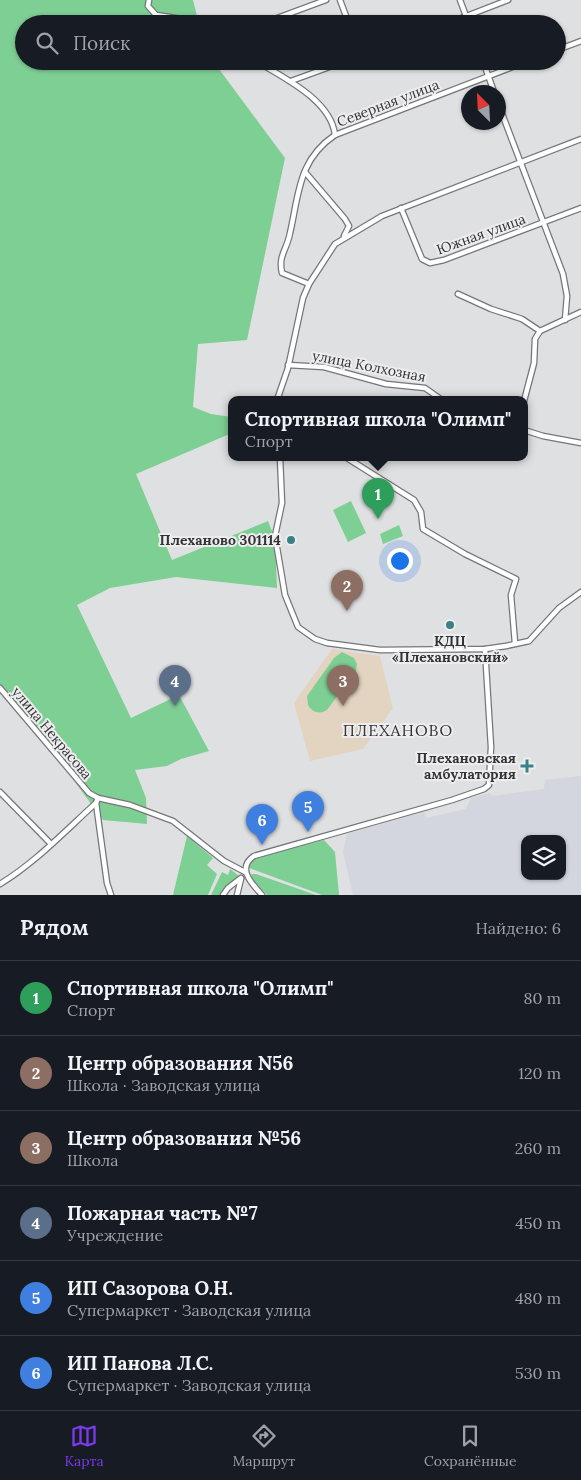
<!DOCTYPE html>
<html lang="ru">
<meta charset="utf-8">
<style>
:root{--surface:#171b24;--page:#20242c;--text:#f1f3f6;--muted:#9ea1a6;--line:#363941;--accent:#7c3aed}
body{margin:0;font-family:Lora,serif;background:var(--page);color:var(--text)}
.controls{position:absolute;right:15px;bottom:15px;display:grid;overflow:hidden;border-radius:10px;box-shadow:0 1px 4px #0004}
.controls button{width:45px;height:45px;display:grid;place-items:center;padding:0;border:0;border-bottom:1px solid var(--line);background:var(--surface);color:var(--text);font:25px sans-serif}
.compass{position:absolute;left:461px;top:85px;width:45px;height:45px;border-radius:50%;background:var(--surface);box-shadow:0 1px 4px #0004;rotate:336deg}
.you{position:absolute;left:399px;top:560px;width:18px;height:18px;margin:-12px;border:4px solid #fff;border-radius:50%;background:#1a73e8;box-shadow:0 0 0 8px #1a73e833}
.badge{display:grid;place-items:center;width:32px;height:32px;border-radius:50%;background:var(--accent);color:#fff;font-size:16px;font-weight:700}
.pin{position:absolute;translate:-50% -41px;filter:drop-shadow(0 1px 2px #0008)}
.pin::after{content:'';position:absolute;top:26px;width:18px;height:15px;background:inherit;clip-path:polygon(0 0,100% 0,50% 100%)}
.popup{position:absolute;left:228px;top:396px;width:300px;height:65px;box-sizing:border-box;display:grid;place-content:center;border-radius:10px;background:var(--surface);filter:drop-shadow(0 1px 4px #0005);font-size:16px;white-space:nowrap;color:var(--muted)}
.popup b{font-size:19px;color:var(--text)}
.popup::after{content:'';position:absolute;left:50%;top:100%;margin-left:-10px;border:10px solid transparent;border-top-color:var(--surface)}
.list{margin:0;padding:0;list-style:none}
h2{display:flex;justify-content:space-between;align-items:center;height:65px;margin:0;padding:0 20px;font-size:21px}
h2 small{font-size:16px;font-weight:400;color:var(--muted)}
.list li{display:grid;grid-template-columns:32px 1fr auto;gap:15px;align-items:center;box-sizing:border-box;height:75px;padding:0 20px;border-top:1px solid var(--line)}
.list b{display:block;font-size:19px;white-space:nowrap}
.list p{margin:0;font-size:16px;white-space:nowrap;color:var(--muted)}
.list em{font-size:16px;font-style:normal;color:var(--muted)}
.icon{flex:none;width:28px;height:28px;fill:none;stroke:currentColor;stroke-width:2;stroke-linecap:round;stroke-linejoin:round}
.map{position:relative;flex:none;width:581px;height:895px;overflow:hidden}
.search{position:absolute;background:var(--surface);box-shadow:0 1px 4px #0004;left:15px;right:15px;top:15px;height:55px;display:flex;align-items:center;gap:12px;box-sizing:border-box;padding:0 18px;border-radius:28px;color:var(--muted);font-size:19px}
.sheet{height:515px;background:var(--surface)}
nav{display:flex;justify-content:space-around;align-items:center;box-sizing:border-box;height:70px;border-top:1px solid var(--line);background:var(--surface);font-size:14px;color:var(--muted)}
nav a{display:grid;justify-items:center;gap:2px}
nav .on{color:var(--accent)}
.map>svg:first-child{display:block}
.built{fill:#d3d5df;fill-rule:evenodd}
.education{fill:#e3d4c1}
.green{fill:#7ecf94}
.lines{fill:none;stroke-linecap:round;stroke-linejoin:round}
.minor-casing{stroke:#757678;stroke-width:7}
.minor{stroke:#fff;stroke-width:4.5}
.poi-dot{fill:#398187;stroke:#ededef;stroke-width:2}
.labels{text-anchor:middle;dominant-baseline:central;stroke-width:4;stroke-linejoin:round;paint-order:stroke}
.street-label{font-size:14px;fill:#333334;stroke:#ededef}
.poi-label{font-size:14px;font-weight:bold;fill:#333334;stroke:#ededef;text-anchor:end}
.quarter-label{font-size:16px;letter-spacing:1px;fill:#333334;stroke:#ededef}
</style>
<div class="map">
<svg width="581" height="895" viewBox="0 0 581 895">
<rect width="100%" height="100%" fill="#dfe0e2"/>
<path class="built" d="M581 776V895H353L343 852 347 834 424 812 426 818 466 809 471 798 490 793 492 796 544 789 545 780ZM525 839H562V876H525Z"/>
<path class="education" d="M332 649 380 656 393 708 363 749 310 761 294 703Z"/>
<g class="green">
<path d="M0 0H193L199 24H24V61H213L285 158 247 340 198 344 193 407 211 414 232 417V433L136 474 172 560 268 521 275 539 277 588 176 577 110 588 77 605 131 718 179 695 209 751 181 759 167 766 135 770 146 798 147 824 103 820 35 728 0 690Z"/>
<path d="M351 501 366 533 348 542 333 510Z"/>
<path d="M399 525 403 536 383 544 380 534Z"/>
<path d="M342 652 354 658 357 664 356 671 327 710C319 715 312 712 308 705L307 696 334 658Z"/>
<path d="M187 836 213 858 207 865 217 874 208 895H173Z"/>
<path d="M324 840 335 852 339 895H322L249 868 251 861 257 857Z"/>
<path d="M230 869 239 876C233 883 226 887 220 895H211L222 872 228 875Z"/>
<path d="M252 874H256L316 895H267L250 877Z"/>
</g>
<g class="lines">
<defs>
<g id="minor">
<path d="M149 0 148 6 156 15 182 19 191 24"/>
<path d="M340 0 349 24"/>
<path d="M460 0 469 24"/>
<path d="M261 24 326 0"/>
<path d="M446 24 508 0"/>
<path d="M557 50 581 41"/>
<path d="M256 61C284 78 331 100 335 135"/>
<path d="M483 61 494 92"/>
<path d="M291 81 346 61"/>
<path d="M498 103 563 274 567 296 565 320"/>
<path d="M305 172 345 219 349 226 344 236"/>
<path d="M401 208 422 259 430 263 444 260 581 208"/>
<path d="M309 284 282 273C278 255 287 250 290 233 299 194 298 160 335 135L528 61"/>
<path d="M458 294 491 309 522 319 540 331"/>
<path d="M288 365 324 367 386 384 425 388 442 400"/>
<path d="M277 400 288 368 303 298 309 284 335 244 382 216 581 139"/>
<path d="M524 401 534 363 535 339 540 331 581 312"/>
<path d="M524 430 543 436 581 443"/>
<path d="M280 458 282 503 275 536 285 595 298 627 315 639 327 643 380 650 485 649 506 646 529 641 559 608 581 592"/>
<path d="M347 458 414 500 421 512 423 529 465 554 516 579 511 595 515 643"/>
<path d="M0 688 89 793 98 798 130 805 173 821 224 861 245 872"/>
<path d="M0 792 51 844"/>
<path d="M96 803 107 883 111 895"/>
<path d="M0 884C35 863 65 831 96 803L98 798"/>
<path d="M223 895 228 888 241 878"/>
<path d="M237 895 241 879"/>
<path d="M262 895C252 884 236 868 254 856L452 800 484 789 489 785 491 747 485 649"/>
</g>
</defs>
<use href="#minor" class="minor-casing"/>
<use href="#minor" class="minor"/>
</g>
<g class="poi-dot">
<circle cx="291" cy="540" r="5"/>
<circle cx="450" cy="625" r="5"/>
<path d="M524.5 758.5h5v5h5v5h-5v5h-5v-5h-5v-5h5z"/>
</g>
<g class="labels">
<g class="street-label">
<text transform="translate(388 103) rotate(-21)">Северная улица</text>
<text transform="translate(481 234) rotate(-20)">Южная улица</text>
<text transform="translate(369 366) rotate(11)">улица Колхозная</text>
<text transform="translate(52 733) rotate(50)">улица Некрасова</text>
</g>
<g class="poi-label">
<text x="281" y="540">Плеханово 301114</text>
<text x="450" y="641" text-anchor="middle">КДЦ<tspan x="450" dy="16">«Плехановский»</tspan></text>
<text x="516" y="758">Плехановская<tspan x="516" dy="16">амбулатория</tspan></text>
</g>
<g class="quarter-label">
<text x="398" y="730">ПЛЕХАНОВО</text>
</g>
</g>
</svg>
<div class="controls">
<button><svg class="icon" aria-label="layers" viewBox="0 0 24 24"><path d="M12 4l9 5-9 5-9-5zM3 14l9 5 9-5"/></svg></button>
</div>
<svg class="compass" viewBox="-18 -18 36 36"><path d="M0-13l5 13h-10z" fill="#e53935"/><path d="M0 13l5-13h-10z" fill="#9ea1a6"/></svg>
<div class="you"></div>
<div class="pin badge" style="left:378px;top:519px;background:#2e9e5b">1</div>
<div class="popup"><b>Спортивная школа &quot;Олимп&quot;</b>Спорт</div>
<div class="pin badge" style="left:347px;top:611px;background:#8d6e63">2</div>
<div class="pin badge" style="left:343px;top:706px;background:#8d6e63">3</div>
<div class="pin badge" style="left:175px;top:706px;background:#5c6f8a">4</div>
<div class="pin badge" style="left:308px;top:832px;background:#3f7fe0">5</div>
<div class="pin badge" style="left:262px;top:845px;background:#3f7fe0">6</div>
<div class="search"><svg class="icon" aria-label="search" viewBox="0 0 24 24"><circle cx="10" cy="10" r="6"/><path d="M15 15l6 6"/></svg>Поиск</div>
</div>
<section class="sheet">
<h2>Рядом<small>Найдено: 6</small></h2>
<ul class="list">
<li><span class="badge" style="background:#2e9e5b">1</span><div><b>Спортивная школа &quot;Олимп&quot;</b><p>Спорт</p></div><em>80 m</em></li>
<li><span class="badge" style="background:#8d6e63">2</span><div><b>Центр образования N56</b><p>Школа · Заводская улица</p></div><em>120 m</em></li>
<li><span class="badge" style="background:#8d6e63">3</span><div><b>Центр образования №56</b><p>Школа</p></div><em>260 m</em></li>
<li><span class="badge" style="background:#5c6f8a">4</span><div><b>Пожарная часть №7</b><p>Учреждение</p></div><em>450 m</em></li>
<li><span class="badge" style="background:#3f7fe0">5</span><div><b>ИП Сазорова О.Н.</b><p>Супермаркет · Заводская улица</p></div><em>480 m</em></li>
<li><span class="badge" style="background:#3f7fe0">6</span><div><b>ИП Панова Л.С.</b><p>Супермаркет · Заводская улица</p></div><em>530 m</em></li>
</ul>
</section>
<nav>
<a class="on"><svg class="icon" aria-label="map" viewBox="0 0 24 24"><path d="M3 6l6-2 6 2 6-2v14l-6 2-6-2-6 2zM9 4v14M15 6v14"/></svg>Карта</a>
<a><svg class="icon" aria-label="directions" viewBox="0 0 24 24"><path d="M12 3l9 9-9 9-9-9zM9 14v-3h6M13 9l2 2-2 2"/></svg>Маршрут</a>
<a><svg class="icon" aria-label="saved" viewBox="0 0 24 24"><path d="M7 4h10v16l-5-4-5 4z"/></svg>Сохранённые</a>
</nav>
